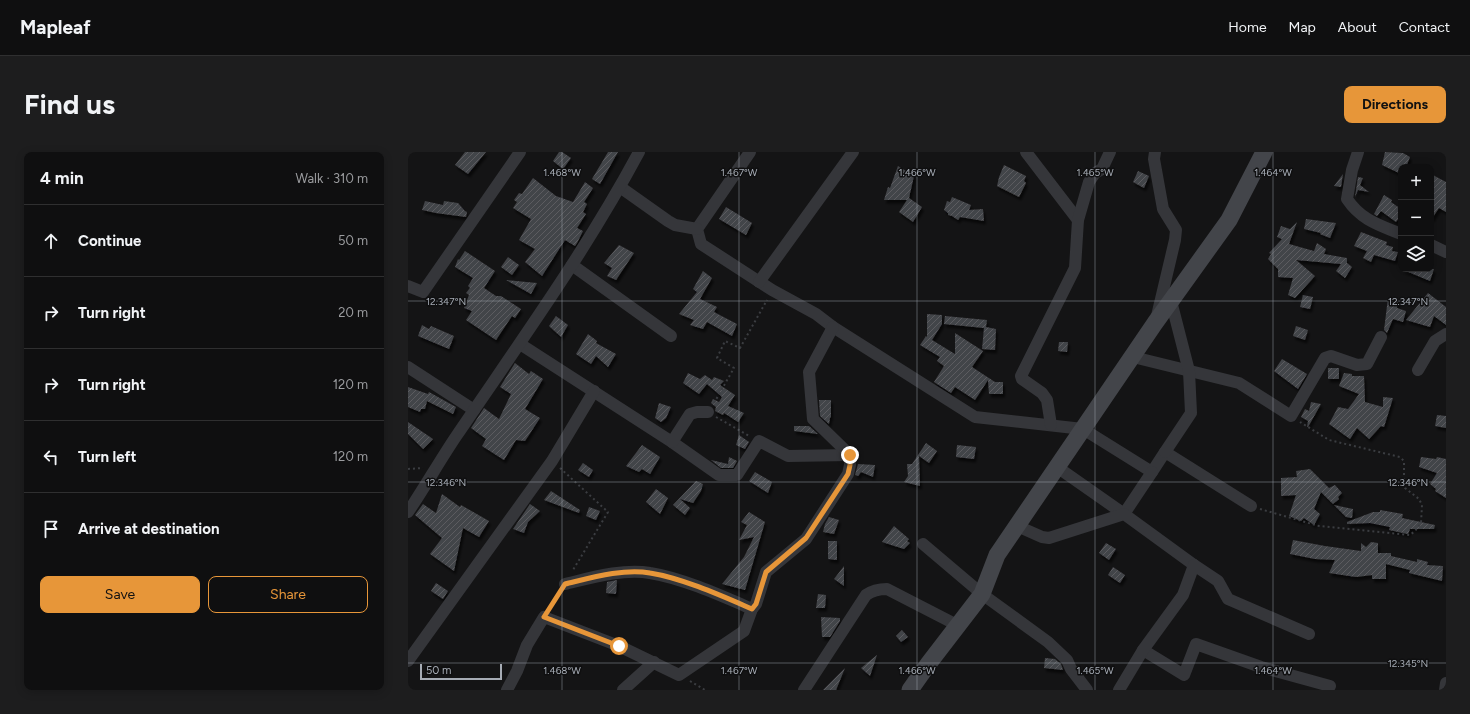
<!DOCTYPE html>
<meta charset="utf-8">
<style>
:root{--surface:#0f0f10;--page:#1d1d1e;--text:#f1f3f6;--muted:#9b9c9f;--line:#2f2f30;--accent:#e79639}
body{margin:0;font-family:Figtree,sans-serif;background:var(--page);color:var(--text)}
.controls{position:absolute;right:12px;top:12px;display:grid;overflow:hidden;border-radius:8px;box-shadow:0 2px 10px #0003}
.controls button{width:36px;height:36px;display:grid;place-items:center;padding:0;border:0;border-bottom:1px solid var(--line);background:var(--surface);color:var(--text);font:20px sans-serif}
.scale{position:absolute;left:12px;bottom:10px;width:82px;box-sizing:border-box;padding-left:4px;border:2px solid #a6acb5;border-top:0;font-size:11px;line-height:14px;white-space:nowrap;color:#a6acb5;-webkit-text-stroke:3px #0f0f10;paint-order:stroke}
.stop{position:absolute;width:12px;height:12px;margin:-9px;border:3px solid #e79639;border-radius:50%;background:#fff}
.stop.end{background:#e79639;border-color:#fff;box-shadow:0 1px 4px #0008}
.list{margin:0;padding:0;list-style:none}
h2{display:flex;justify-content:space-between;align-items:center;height:52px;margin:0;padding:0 16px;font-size:17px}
h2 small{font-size:13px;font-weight:400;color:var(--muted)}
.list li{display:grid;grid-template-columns:26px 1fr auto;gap:12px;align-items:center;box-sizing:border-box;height:72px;padding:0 16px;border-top:1px solid var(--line)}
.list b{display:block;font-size:15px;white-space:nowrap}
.list em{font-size:13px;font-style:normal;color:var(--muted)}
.actions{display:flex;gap:8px;padding:12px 16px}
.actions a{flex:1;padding:9px 0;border:1px solid var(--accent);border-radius:8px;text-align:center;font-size:14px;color:var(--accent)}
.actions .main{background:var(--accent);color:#111}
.icon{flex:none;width:22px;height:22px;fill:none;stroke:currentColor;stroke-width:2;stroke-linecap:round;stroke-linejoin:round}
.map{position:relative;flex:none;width:1038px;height:538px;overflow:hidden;border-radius:8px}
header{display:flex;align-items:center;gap:24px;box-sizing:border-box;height:56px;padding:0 20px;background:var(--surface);border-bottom:1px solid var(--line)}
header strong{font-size:19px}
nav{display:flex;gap:22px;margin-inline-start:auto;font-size:14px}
.intro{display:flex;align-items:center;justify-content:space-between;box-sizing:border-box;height:96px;padding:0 24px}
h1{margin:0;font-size:28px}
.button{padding:10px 18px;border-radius:8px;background:var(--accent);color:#111;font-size:14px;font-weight:700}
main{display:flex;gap:24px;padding:0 24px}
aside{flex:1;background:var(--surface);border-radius:8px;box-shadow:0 2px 10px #0003}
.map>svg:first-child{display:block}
.building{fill:url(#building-hatch);filter:url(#shadow)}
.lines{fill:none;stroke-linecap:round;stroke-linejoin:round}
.path{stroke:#3b3d41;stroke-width:2;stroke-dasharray:2 3;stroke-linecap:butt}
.street{stroke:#35363a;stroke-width:12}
.secondary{stroke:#43454a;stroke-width:17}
.route{stroke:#e79639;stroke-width:5}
.ticks{fill:none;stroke:#a6acb5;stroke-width:1;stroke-opacity:0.45}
.ticks-label{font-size:10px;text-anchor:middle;fill:#a6acb5;stroke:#0f0f10;stroke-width:3;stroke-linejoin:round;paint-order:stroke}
</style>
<header>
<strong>Mapleaf</strong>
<nav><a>Home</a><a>Map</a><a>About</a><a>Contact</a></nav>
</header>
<div class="intro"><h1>Find us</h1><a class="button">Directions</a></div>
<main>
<aside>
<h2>4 min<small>Walk · 310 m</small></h2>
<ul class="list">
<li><svg class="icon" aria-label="ahead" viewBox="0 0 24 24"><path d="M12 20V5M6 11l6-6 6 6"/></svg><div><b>Continue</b></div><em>50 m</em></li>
<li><svg class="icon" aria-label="right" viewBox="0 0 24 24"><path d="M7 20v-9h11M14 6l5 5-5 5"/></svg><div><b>Turn right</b></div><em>20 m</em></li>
<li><svg class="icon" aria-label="right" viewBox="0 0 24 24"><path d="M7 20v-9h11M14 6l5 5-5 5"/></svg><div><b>Turn right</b></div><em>120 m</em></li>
<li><svg class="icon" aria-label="left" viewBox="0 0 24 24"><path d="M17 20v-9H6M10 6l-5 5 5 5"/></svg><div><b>Turn left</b></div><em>120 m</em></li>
<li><svg class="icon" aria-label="arrive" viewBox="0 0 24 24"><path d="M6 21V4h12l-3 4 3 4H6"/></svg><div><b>Arrive at destination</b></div></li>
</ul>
<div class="actions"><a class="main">Save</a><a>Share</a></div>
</aside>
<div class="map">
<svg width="1038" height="538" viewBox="0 0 1038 538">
<defs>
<pattern id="building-hatch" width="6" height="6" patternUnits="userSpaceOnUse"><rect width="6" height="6" fill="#434448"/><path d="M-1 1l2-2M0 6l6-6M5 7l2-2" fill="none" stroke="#5b5c60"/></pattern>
<filter id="shadow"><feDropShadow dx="2" dy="3.5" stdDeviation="1" flood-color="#0009"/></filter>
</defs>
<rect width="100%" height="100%" fill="#141415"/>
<g class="building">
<path d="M57 0H78L60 22 47 13Z"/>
<path d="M151 0H154L163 6 155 17 145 9Z"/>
<path d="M200 0H210L192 32 184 27Z"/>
<path d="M977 0 995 1 1002 5 998 15H993V22L974 13Z"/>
<path d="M596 13 618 24 616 29 618 31 611 45 589 34 591 25Z"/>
<path d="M490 14 506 24 501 46 514 55 505 70 491 60 499 48H476L480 35 482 36Z"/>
<path d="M730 19 741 24 736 36 725 30Z"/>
<path d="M935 22 933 35 926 34Z"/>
<path d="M1023 22 1038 30V60L1031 56 1023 68Z"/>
<path d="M950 25 955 26 952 33 961 40 950 38 947 45Z"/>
<path d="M125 26 148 44 165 50 177 30 185 36 176 50 179 52 175 60 178 62 169 76 175 79 169 91 167 94 157 88 134 124 117 110 127 97 111 88 123 67 105 56 109 50 106 48 111 41 114 42Z"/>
<path d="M976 43 984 48 983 50 993 57V63L988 70 973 59 969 64 966 62Z"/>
<path d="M544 45 563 53 561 58 575 57 576 69 552 65 550 68 544 64 540 63V61L536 58 539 49 542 50Z"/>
<path d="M17 49 35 53 36 49 50 51 57 59 59 60 58 65 28 61 14 58Z"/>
<path d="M318 55 344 71 338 83 311 67Z"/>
<path d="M898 67 928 71 922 86 912 82 913 81 896 77Z"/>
<path d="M889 70 881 92 906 99 909 91 918 97 916 102 939 106V111L944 115 937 126 928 119 933 112 888 108 907 124 887 146 880 143 885 126 870 125V117L860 107 863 102 861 101 874 87 869 85 873 74 882 77Z"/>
<path d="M953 80 979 90 978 93 985 95 984 99 990 100 987 109 966 103 963 110 955 106 959 99 946 94Z"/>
<path d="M211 93 226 101 208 128 199 124 204 116 196 111Z"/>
<path d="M57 99 87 119 76 136 88 144H93L113 157 107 166 104 164 88 188 58 168 64 159 56 156 61 143 58 141 62 136 60 134 65 126 47 115 50 107 51 108Z"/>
<path d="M100 105 111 113 104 123 93 115Z"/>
<path d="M993 117H1026L1022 129Z"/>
<path d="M295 119 304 126 292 147 309 155 306 160 329 172 324 184 299 170 295 177 282 173 286 168 271 162 289 140 285 137Z"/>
<path d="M98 128 129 131 123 142Z"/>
<path d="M1020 141 1038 155V173L1026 164 1022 175 998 168Z"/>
<path d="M895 143 905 145 902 157 892 155Z"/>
<path d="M980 146 990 147 989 156 998 159 995 170 985 167 979 181 976 178Z"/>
<path d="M519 162 534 163V172L524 188 547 202V181L575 199 564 215 587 230H595V242H581L580 228 567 248 547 235 543 241 526 230 536 214 529 209 532 205 512 193 518 184 519 185Z"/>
<path d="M148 164 160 173 153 185 141 174Z"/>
<path d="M537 164 579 168 578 175 588 177 587 198 574 197 576 176 536 172Z"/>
<path d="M14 173 21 177 23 174 46 184 41 197 10 184Z"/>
<path d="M888 174 900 178 897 188 885 184Z"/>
<path d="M180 182 189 189 188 191 208 202 200 215 188 204 183 212 168 202Z"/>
<path d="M651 190H660L659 200 650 199Z"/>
<path d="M874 207 899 222 890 237 866 219Z"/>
<path d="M107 211 121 222 123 219 135 227 117 257 132 266 117 289 108 288 96 308 74 294 78 287 63 276 76 256 91 267 103 242 92 235Z"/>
<rect x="920" y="216" width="11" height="11"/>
<path d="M280 221 292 227 297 223 304 228 306 225 316 229 312 233 327 243 320 254 336 261 330 270 316 261 315 263 307 259 308 255 303 251 305 247 311 250 314 245 299 232 291 242 275 231Z"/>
<path d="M936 221 944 222V224H956L957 250 975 255V245L985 246 976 275 973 274 961 287 949 276 942 287 921 272 930 255 940 257 951 242 931 234Z"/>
<path d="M0 235 20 242 21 240 48 255 45 262 19 249 17 257H13L12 260 0 255Z"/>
<path d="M411 248H423V265L422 266 421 272 412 264Z"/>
<path d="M903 250 913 252 900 275H899L900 269 893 265 897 257 901 259Z"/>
<path d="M251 251 263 255 258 266 253 270 247 266Z"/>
<path d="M1029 263 1038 264V276L1027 274Z"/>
<path d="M0 270 25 287 15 297 0 282Z"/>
<path d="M386 274H401L410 282 386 279Z"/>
<path d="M331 283 341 290 337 297 328 293Z"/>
<path d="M518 291 529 299 521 311 511 304 512 334 496 330 500 324 499 312H504Z"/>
<path d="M234 293 252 305 242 322 234 317 231 320 218 314Z"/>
<path d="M549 293 568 295 566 307 548 305Z"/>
<path d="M321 305 329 309 325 316H313L303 308 320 312Z"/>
<path d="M1013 305 1028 307 1029 305 1038 307V346L1027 339 1028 337 1022 332 1029 321 1011 315Z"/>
<path d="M175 311 185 318 181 325 170 318Z"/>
<path d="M450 312 467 313 465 325 453 320 450 324 447 323Z"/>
<path d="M902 317 921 336 927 333 934 341 930 345 931 347 925 352 913 340 906 357 912 362 906 373 896 366 893 369 881 364 888 343 873 344V326L889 325 888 319Z"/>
<path d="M347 320 364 330 360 341 341 329Z"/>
<path d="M288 329 295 332 293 339 285 351 272 347 282 356 277 363 265 353Z"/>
<path d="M248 337 260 346 252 362 238 350Z"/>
<path d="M143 339 172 358 171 361 136 348Z"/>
<path d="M34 342 52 355 53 353 81 369 71 385 55 376 46 419 22 402 34 386 7 363 15 352 28 361Z"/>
<path d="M122 352 132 359 120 370 116 381 105 377Z"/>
<path d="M926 353 945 357 944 366 938 365Z"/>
<path d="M181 355 192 359 188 368 178 364Z"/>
<path d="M972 358 995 362 994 366 1027 373 1026 377H1002L1000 382 981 378 982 375 962 371 939 372V370L965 360H972Z"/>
<path d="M341 360 357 370 337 438 314 432 336 405 346 385 331 388 339 373 333 370Z"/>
<path d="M421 365 431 368 426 382 415 380 417 372Z"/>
<path d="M486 374 501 387 499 389 502 391 496 397 474 390Z"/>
<path d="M885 388 917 394 953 399V391L958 395 963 390 970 391V401H983V404L1009 410V407L1020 410 1019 413 1035 414 1034 429 1001 421 1002 418 978 412V427H964V423L948 425 921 421 927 408 907 407 882 402Z"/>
<path d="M420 389H429V408L420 407Z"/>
<path d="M698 391 708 397 701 408 691 401Z"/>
<path d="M436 414V434L426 427Z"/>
<path d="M705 415 717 423 712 431 700 423Z"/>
<path d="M209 428 208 442 198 441 199 430Z"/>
<path d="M28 431 40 439 35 447 23 439Z"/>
<path d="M410 442 418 443 417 456H408Z"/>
<path d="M413 465 432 466V469L422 485H414Z"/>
<path d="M494 478 500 485 493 490 488 484Z"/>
<path d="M469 503 462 524 453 516Z"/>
<path d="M637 506 647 507 653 512 655 518 636 516Z"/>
<path d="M437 516 428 538H415Z"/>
</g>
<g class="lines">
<g class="path">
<path d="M306 251 326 216 309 206 317 189 332 196 359 148"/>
<path d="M308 265 341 284"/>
<path d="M152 316 200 360 165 418"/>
<path d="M0 317 15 316"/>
<path d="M852 357 911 374 1002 383 1007 379 1013 371 1014 353 1011 347 997 336 996 333V309L992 305 921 288 892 270"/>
<path d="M142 455 151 440"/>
<path d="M282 529 297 538"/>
</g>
<g class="street">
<path d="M342 0 289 77 293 92 364 138 408 162 425 175 567 265 675 277 744 320 757 300 843 354"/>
<path d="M618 0 670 68"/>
<path d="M747 0 746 7 755 57 768 78 767 88 749 164"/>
<path d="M950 0 944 18 939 47C953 68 971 73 993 82"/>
<path d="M212 35 260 69 267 73 289 77"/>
<path d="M1023 93 1038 100"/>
<path d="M164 113 263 184"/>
<path d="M351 130 445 0"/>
<path d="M0 134 15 140 112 0"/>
<path d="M112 192 264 290 311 323H329L351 289 380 304 442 303"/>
<path d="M725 205 831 231 883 264 917 206 923 204 949 213 959 212 973 185"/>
<path d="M0 215 66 258"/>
<path d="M1010 218 1027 189 1038 182"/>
<path d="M643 273 639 248 634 241 614 227 613 224 667 116 670 68 681 30 687 21 694 17 702 0"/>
<path d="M264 290 282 262 289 260H300"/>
<path d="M757 300 783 261 781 219 763 149"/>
<path d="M649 315 716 362 744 320"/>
<path d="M0 360C17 335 32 308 49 283 112 190 178 99 231 0"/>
<path d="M609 374 634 385 641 386 716 362 786 413"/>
<path d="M515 392 574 442 640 490 659 508 663 517 679 538"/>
<path d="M157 432C182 426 216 416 242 421 274 426 314 444 344 457"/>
<path d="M735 498 776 523 788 492 853 515 922 534"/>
<path d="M0 509 144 309 186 239"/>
<path d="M99 538 109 519 119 493 136 465 211 494 271 523 336 479 344 457 348 452 358 420 398 387 440 322 442 313V303L405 267 401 220 425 175"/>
<path d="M215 538 246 510"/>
<path d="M396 538 458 443C465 438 471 437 479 437L549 473"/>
<path d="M711 538 735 498 775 443 786 413 810 429 820 447 901 482"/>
<path d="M1037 538 1038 531"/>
</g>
<path class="secondary" d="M502 538 521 511 574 442 589 403 747 171 821 68 856 0"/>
</g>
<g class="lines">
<path class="route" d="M211 494 136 465 157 432C182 426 216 416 242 421 274 426 314 444 344 457L348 452 358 420 398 386 440 322 442 313V303"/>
</g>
<path class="ticks" d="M154 0V538M331 0V538M509 0V538M687 0V538M865 0V538M0 149H1038M0 330H1038M0 511H1038"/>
<g class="ticks-label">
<text x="154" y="24">1.468°W</text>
<text x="331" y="24">1.467°W</text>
<text x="509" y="24">1.466°W</text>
<text x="687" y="24">1.465°W</text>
<text x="865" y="24">1.464°W</text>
<text x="38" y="153">12.347°N</text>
<text x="1000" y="153">12.347°N</text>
<text x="38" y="334">12.346°N</text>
<text x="1000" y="334">12.346°N</text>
<text x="1000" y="515">12.345°N</text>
<text x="154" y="522">1.468°W</text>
<text x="331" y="522">1.467°W</text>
<text x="509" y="522">1.466°W</text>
<text x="687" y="522">1.465°W</text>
<text x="865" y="522">1.464°W</text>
</g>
</svg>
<div class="controls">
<button>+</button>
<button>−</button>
<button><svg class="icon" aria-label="layers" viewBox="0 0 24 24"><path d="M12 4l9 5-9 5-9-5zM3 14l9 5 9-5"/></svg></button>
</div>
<div class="scale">50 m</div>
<div class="stop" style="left:211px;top:494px"></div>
<div class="stop end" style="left:442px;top:303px"></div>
</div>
</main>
